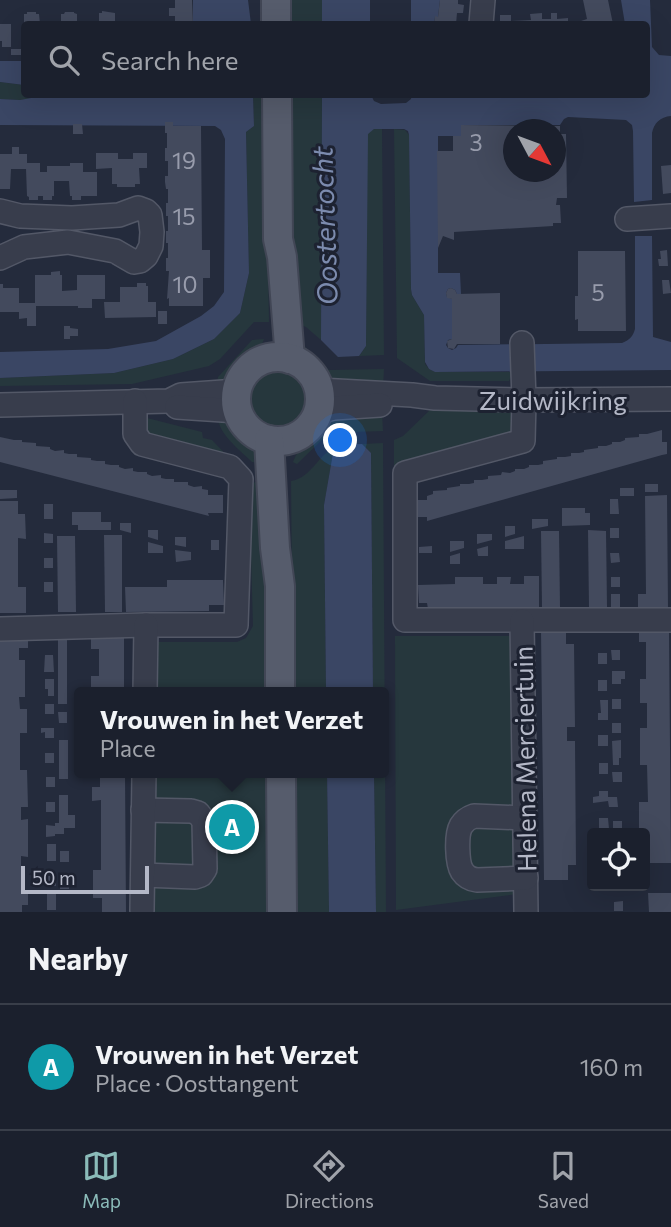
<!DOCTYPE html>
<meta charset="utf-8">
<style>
:root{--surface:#1b202d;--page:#282d39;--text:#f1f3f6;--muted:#a0a3aa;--line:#393e49;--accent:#8bbbb9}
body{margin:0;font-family:Commissioner,sans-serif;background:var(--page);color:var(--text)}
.controls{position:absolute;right:21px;bottom:21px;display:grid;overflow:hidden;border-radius:7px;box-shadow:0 7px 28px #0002}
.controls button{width:63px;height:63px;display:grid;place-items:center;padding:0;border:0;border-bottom:2px solid var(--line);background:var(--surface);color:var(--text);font:35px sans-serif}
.compass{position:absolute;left:503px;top:119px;width:63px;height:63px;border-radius:50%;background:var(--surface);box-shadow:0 7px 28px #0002;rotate:131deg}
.scale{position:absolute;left:21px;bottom:18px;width:128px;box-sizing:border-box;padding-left:7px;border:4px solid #b4b8c7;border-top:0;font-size:19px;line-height:24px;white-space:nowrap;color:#b4b8c7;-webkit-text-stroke:5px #1d2231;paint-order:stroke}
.you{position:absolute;left:341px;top:441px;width:24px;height:24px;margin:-18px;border:5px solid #fff;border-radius:50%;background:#1a73e8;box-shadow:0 0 0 10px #1a73e833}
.badge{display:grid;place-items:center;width:46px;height:46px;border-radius:50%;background:var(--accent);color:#fff;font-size:23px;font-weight:700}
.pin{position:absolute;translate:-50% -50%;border:4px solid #fff;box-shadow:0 2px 7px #0006}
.popup{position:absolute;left:74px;top:687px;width:315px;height:91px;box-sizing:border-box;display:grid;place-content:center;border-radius:7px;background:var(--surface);filter:drop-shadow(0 2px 5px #0005);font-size:23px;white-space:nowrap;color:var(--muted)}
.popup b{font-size:26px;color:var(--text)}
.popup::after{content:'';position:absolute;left:50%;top:100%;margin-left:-14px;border:14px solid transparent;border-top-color:var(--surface)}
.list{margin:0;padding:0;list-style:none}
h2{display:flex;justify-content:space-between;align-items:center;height:91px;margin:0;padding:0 28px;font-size:30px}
h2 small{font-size:23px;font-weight:400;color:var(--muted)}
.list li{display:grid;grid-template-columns:46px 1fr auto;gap:21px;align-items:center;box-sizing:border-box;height:126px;padding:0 28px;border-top:2px solid var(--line)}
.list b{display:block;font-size:26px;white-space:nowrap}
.list p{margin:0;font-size:23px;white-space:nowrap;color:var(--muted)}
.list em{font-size:23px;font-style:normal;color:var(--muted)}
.icon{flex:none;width:38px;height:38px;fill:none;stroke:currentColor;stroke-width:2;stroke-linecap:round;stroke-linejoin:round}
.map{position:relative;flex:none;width:671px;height:912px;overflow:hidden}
.search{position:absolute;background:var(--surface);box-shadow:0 7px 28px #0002;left:21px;right:21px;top:21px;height:77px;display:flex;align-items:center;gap:18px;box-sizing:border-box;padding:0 24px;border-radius:7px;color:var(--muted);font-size:26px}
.sheet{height:217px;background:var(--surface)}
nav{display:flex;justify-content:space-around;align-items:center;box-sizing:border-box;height:98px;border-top:2px solid var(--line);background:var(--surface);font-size:19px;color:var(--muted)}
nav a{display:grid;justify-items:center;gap:4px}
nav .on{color:var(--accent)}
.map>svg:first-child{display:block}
.green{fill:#26373d}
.water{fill:#3a4664}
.building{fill:#434a5d;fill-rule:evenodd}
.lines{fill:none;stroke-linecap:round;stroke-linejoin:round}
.minor-casing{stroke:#535867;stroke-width:26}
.major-casing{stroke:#414655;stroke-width:32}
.minor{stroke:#383d4c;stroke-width:23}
.major{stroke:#565c6c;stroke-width:28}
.labels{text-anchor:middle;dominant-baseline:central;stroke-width:6;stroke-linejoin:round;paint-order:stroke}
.number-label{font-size:23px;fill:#989cac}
.street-label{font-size:26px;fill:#b4b8c7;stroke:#1d2231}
.water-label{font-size:28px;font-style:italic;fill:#7c8bae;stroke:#1d2231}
</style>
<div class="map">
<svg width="671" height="912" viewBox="0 0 671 912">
<rect width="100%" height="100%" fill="#242b3c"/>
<g class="green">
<rect x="286" y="0" width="36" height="24"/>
<path d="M0 82 24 85V94L53 95 20 100 0 99Z"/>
<path d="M253 95H265L269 322H254L220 359 209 366 132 384 0 386V378L114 373 173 359 214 339 240 313 249 273 246 132 254 126Z"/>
<path d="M287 95H322L321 340 306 327 293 322Z"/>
<path d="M374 129H382L384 355 359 356 366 346 367 139 368 133Z"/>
<path d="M394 129 405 130 409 135 411 289 412 295 424 315 425 364 429 369 435 372H513L509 381H430L397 358Z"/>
<path d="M264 339 258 355 234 379 227 384 217 383 218 377 252 340Z"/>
<path d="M298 340 329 370 384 369 383 388 324 380 313 368 301 358Z"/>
<circle cx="278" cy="401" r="29"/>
<path d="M430 410 519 411 518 433 394 479V440L403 436Z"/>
<path d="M382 412 383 431 329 433 297 464 293 462C299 445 313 434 324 421Z"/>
<path d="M218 417 227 419 257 445V463L252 462C241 451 218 434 218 417Z"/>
<path d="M147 418 202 432 203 438 212 440 232 461 146 434 145 420Z"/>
<path d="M383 443 386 912H376L374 773H384V692H373L371 453 362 444Z"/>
<path d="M341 445 333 454 324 505 326 692H293L291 481C313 478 320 449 341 445Z"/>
<path d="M262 480 272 692H152L151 642H237L246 638 253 626 249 487 255 482Z"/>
<path d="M395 636H514L517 894 396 910Z"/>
<path d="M152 773H273L276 912H153Z"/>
<path d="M294 773H327L329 912H296Z"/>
</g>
<g class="water">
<path d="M193 0H248L251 24H193Z"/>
<rect x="322" y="0" width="48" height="24"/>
<path d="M411 0H440L438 17H435L434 24H411Z"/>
<path d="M621 0H650L652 47 659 55 671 56V116C660 117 654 123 652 133V200L634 202 633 131 632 125 626 120 568 117 564 119 560 125H461V136H438V273H460L461 294H457L455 290 451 288 448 289 446 293 447 297 452 299V339L448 340 446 345 448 348 452 350 456 348 458 345 622 343C630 340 633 336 635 329V236H652L653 337 671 342V370L435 372 429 369 425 362 424 315 412 295 411 289 409 135 408 131 404 129H374L368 134 366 346 359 356 338 357 321 340 322 95H371L374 101 381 104 406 103 411 99 412 94H646V24H625Z"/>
<path d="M0 61H24V85L0 82Z"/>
<path d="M53 94 78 95 86 98 107 94 253 95 254 126 246 132 249 273 240 313 214 339 173 359 114 373 0 378V352L108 349 156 341 201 316 214 306 224 292 225 139 221 130 215 126 0 125V99L20 100Z"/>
<path d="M362 444 371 453 373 692H326L324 505 333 453 341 445Z"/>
<path d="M327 773H374L376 912H329Z"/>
</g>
<g class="building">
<path d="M175 0H192L193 24H175V16H169V8H175Z"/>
<path d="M440 0H458V4L464 5 463 13H457L456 24H434L435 16 438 17Z"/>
<path d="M583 0H608L613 24H582L581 21 587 19Z"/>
<path d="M102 11 115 13V24H99V13H102Z"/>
<path d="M27 12H36V14H39L40 24H24V14H27Z"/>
<path d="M65 12H74V13L77 14V24H61V14H64Z"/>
<path d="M542 13V19H551V13H557V19L568 18V24H490V22L500 21V15H511V21L531 20 530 14Z"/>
<path d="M0 24H11V47H2V41H0Z"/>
<rect x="11" y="49" width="13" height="6"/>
<path d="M165 122H173V126H201L202 250H210V278H203V306H169V298L167 299 169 271H166V258H168V243H166V231H168V216H166V203H168V189H166L165 182V176H168V161H165V148H167V133H165Z"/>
<path d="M73 124H82L83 134H73Z"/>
<path d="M461 125 560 126V134H566L567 198H557L556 205H560L561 223H553V226L454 232V240L443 236 438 248 437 151H453V136H461ZM514 130H556V172H514Z"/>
<path d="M12 147H19V154H27V163H40V172H47V166H70V163H83V172H97V196H81V200H72V196H70L69 181H54V196H52V200H43V196H38V200H29V197L27 196 26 169H11L10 189H0V154H12Z"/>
<path d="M96 153H118V159H133V153H147V168H139L140 184H135V187H117V184H112V168L96 169Z"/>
<path d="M671 165V193L663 194 661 166Z"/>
<path d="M667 250 668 266H659L658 259H661L660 251Z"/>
<path d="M578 251H625L626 331H578V319L575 320V296H578Z"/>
<path d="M60 271V275H62V291L77 290V275H105V299H92V308H78V306H36V326H27V318L19 319V312H0V284H3V288H19V303H35V275H51V272Z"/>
<path d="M662 280H669L671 293 663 294Z"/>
<path d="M137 283H146V286H148V302H156V317L105 318 104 302H120V287H137Z"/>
<path d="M451 288 455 290 457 294 500 293V344H457L454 349 448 348 447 341 452 339V299L447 298 446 293 448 289Z"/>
<rect x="158" y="311" width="9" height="13"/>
<path d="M64 326H70V328L78 329V336H70V339H64Z"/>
<path d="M662 430V442H667V454L662 455 427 521V517H418V500H427V496L433 494V491L447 490V488L460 486V484H469L474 483V480H482L488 479V476L501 475 502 472 510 473 515 471V469H524L529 467V465H538L543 464V461L557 459V457H565L571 456V453H579L584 452V450L598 448V446H606L612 444V442H620L625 440V438L639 437V434H647Z"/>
<path d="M0 437 14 440H22V442L36 443V446L50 447V449L55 451 64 450V453L69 454H77V457L91 458V460L97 461H105V464L111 465H119V467L125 469 133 468V471L138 472H147V474L152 476 161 475V478L166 479H174V482H188V485L194 487 202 486V489L208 490V495H223V513H208L209 516 0 462Z"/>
<rect x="645" y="484" width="13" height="8"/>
<rect x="620" y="488" width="14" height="8"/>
<path d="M0 490H17V498L0 499Z"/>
<path d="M667 495 668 607H638V594H646L645 496Z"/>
<path d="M610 499H618L619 514H610Z"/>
<path d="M0 501H18V514H25L26 539 18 538V587H26V613H0Z"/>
<rect x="44" y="504" width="9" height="15"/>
<path d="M562 508H585V513H590V525L562 526Z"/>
<path d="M72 512H101V522H111V530H78V525H72Z"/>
<path d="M532 519H548V526L532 529Z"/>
<path d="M120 523H131V533L120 530Z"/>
<path d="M505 526H515V534L505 537Z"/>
<rect x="610" y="528" width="9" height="10"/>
<path d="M148 530H158V540L148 537Z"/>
<path d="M588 530 606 531 607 607 589 608Z"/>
<path d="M541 531H559L560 608H542Z"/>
<path d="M44 533 53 534V543H44Z"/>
<path d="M477 534H492V540L477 544Z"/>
<path d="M104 535H122V612H105Z"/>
<path d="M57 536H75L76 612H58Z"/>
<path d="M524 536V549H505V541Z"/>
<path d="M175 537H186V547L175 545Z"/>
<rect x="211" y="540" width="8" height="10"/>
<path d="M450 541H464V548L450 552Z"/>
<path d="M148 542 163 546V553H148Z"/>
<path d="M432 546V553H419V547Z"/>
<path d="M488 546V556H478L477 549Z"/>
<path d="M175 550 191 552V560L176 562Z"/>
<path d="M460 553V564H450V556Z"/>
<path d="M610 553H619L620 562 611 563Z"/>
<rect x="44" y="558" width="9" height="10"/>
<path d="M524 576H539V608L428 609 427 603H419L418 585 455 584V577H483V584H497V577H511L510 584H524Z"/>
<rect x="611" y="577" width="9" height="10"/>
<path d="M167 580H223L224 605H209V611L126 612 125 587H167Z"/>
<rect x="44" y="582" width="9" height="10"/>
<rect x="611" y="594" width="9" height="13"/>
<path d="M639 629H669L671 863H648V850L645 851V833H639V802H648L647 765H640V728H647V703H640V679H646V642H639Z"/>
<path d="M541 630H566V644H574L575 727H567V741H575L576 865H568V880H544Z"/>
<path d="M67 634V704H58V635Z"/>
<path d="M124 634V692H100V690H91V676H99V649H91V635Z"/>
<path d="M0 635H28V648H19V660H25V697H19L20 709H27V733H20V770H27L28 807H21V820L28 819V857L21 856V893H28V905H22V912H0Z"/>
<path d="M611 650H620V660H612Z"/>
<rect x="598" y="653" width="9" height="11"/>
<path d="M45 655H53L54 672H44Z"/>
<path d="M612 671H625V679H621V684H612Z"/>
<path d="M45 679H54V696H48V689H45Z"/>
<rect x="598" y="680" width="9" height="11"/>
<rect x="612" y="699" width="9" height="10"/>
<path d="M600 700H608V720H598V713H601Z"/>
<rect x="45" y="704" width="9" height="10"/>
<path d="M58 712H67V723H59Z"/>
<rect x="612" y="723" width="9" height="10"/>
<path d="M41 728H54V738H45V732L41 733Z"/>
<rect x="598" y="735" width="10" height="11"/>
<rect x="59" y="740" width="9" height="39"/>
<path d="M621 740V758H619V765H613L612 741Z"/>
<rect x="45" y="753" width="9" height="10"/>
<rect x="599" y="763" width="9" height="11"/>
<path d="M612 772H622V782H613Z"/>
<path d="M100 773H125L126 912H102V898H93V870H101V800L92 801V787H100Z"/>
<rect x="46" y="777" width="9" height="10"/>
<path d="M599 791H608V797H617L618 807H609L608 801 593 803V797L599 796Z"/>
<path d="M59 795H68V815H75V828H64V834H55V836L46 837V825L55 826V823H59Z"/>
<rect x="46" y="802" width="9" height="10"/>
<path d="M599 818H608L609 829H599Z"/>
<rect x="613" y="821" width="9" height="10"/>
<rect x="47" y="844" width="9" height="17"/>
<rect x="60" y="851" width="9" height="11"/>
<rect x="47" y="876" width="9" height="10"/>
<path d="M60 878 69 879V889H60Z"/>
<rect x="47" y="893" width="9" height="17"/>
<path d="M648 893H671V912H649Z"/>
<path d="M623 901V911H614V902Z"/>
</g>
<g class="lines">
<defs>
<g id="minor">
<path d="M481 24 483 0"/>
<path d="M0 211 20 216 72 218 119 215 138 208 146 211 150 215 152 232 151 246 146 256 140 261 134 262 115 251 68 242 24 247 0 258"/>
<path d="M627 219 671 216"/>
<path d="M522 343 524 400 523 441 405 473V620H671"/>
<path d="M319 390 412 395 435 398 524 400 671 399"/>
<path d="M0 405 169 401 181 395 237 391"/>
<path d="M177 407 238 411"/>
<path d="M318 412 334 408 380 405"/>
<path d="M522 621 526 912"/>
<path d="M0 629 146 625H236L241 479 230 467 142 444 135 434V401"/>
<path d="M145 692 146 625"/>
<path d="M524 818 474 816C468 818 464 821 461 826 456 835 457 863 462 871 466 877 470 879 477 880L526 878"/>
<path d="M143 875 195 877 201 875 205 869 204 821 198 813 191 811 143 810"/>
<path d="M142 910 144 773"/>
</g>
<g id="major">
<path d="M276 24V0"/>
<path d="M277 94 278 239 282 257 290 359"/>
<circle cx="278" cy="399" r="42"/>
<path d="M269 440 275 548 280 586V692"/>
<path d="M281 773 282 912"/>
</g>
</defs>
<use href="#minor" class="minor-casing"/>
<use href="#major" class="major-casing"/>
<use href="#minor" class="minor"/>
<use href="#major" class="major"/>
</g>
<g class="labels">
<g class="number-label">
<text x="476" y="142">3</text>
<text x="184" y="160">19</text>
<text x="184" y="216">15</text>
<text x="185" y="284">10</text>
<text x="598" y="292">5</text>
</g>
<g class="street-label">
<text x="553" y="399">Zuidwijkring</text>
<text transform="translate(524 759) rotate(-91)">Helena Merciertuin</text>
</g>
<g class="water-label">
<text transform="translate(324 226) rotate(-92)">Oostertocht</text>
</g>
</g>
</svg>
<div class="controls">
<button><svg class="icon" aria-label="locate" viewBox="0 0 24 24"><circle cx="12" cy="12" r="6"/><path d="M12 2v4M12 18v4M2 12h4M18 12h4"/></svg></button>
</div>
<svg class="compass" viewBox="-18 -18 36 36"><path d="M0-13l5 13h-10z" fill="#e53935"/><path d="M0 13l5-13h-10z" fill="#a0a3aa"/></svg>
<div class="scale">50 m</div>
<div class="you"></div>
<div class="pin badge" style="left:232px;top:827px;background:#0f9aa8">A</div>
<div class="popup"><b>Vrouwen in het Verzet</b>Place</div>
<div class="search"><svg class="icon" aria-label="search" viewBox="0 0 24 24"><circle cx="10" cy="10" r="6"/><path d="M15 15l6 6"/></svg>Search here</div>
</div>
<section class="sheet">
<h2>Nearby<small></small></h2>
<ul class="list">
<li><span class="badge" style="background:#0f9aa8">A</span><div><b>Vrouwen in het Verzet</b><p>Place · Oosttangent</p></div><em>160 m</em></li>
</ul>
</section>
<nav>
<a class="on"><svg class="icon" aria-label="map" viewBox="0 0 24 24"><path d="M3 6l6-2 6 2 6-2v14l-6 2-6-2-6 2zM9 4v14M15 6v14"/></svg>Map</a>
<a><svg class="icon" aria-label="directions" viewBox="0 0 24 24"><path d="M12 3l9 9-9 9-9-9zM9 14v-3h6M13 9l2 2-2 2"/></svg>Directions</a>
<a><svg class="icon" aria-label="saved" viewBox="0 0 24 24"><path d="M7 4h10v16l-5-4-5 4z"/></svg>Saved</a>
</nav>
